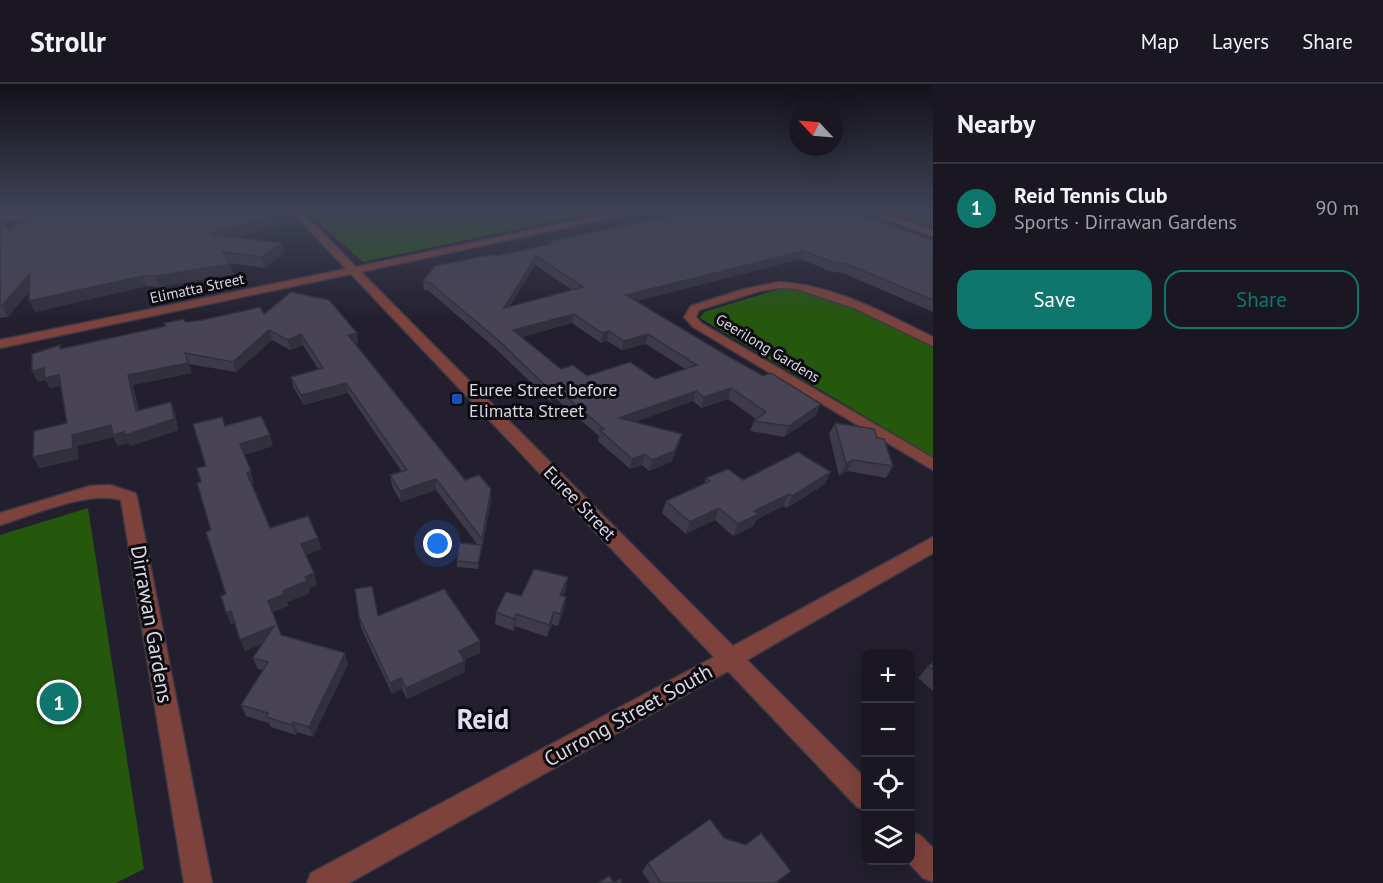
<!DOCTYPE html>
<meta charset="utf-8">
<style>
:root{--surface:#1a1722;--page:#27242f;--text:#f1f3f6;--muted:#9f9fa5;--line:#383640;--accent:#0f766e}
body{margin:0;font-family:"PT Sans",sans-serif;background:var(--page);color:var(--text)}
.controls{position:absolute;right:18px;bottom:18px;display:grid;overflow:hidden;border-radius:12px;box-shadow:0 6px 24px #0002}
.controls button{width:54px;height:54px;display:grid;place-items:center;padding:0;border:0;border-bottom:2px solid var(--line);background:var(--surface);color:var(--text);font:30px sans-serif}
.compass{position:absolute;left:789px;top:18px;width:54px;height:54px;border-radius:50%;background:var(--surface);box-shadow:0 6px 24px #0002;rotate:296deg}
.you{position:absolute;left:438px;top:460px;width:21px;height:21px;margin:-15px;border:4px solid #fff;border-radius:50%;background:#1a73e8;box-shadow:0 0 0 9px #1a73e833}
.badge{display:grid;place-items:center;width:39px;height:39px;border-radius:50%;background:var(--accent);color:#fff;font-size:20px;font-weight:700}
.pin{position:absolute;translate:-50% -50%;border:3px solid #fff;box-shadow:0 2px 6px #0006}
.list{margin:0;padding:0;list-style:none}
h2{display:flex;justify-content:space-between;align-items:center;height:78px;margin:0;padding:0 24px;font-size:26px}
h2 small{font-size:20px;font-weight:400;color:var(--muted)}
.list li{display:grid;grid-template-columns:39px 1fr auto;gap:18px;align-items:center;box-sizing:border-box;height:90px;padding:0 24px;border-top:2px solid var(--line)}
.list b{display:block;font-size:22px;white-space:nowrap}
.list p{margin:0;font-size:20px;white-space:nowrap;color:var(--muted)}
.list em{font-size:20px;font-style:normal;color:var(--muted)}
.actions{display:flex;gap:12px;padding:18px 24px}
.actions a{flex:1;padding:14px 0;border:2px solid var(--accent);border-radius:18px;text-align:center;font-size:21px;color:var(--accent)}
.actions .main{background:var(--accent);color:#fff}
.icon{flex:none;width:33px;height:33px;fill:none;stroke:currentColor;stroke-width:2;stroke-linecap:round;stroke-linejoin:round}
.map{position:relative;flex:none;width:933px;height:799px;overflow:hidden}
header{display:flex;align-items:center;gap:36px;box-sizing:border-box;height:84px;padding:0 30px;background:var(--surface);border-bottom:2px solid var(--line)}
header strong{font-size:28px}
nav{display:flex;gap:33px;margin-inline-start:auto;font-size:21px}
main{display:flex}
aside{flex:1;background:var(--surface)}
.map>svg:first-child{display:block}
.green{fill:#25570d}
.forest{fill:#285216}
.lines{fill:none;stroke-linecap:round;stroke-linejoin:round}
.minor-casing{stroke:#3c3947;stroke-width:3}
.minor{fill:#7d423b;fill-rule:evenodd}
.wall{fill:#3e3a49;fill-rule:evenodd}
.shaded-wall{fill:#32303c}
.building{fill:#484455;stroke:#32303c;stroke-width:1.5;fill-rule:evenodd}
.transit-dot{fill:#1a4fb4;stroke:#0c0a11;stroke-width:2}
.labels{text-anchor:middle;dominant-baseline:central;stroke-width:6;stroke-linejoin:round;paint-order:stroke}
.far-street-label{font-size:15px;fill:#d8d6e0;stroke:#0c0a11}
.poi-label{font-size:18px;fill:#d8d6e0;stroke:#0c0a11;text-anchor:start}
.street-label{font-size:18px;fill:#d8d6e0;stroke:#0c0a11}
.near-street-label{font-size:21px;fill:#d8d6e0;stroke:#0c0a11}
.near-district-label{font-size:28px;font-weight:bold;fill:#e1ddf2;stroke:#0c0a11}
</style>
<header>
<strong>Strollr</strong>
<nav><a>Map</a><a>Layers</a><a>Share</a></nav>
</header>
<main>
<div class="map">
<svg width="933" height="799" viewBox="0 0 933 799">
<rect width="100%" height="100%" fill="#231f2e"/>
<g class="green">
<path d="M304 125H612L363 178Z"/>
<path d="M779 205C828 204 888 241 933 262V373L700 234 704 228Z"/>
<path d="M88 424 144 785 116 799H0V451Z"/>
</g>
<path class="forest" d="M879 125H933V143Z"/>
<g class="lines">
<defs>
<g id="minor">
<path d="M290 125H299L356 183 632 125H650L361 188 733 562 933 453V469L747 576 866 695V727L857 723 728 587 349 799H307L311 789 714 573 351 190 0 264V256L346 185Z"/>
<path d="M857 125H871L933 146V152Z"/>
<path d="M0 129H50L54 132 50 135H0Z"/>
<path d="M779 198C835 201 884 229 933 253V262L854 224 797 205 779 204 760 207 699 226 696 233 701 239 933 374V386L693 243 684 233 691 222 744 205Z"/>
<path d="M110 401 135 409 137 413 212 799H184L121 416C87 406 34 431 0 441V429L90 402Z"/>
<path d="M910 748 920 751 933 764V798L923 794 906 776H910Z"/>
</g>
</defs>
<use href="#minor" class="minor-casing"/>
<use href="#minor" class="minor"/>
</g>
<g class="wall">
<path d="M48 125H229L280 141 237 153 282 159 284 169 264 184 229 179 233 190 159 203 147 202 35 228 30 206 8 233 0 234V137L10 145 167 127 155 128 51 127Z"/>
<path d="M861 131 933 156V228L843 189 829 187 801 175 637 217 816 331 784 353 750 347 754 337 756 335 728 315 701 324 693 317 635 338 679 361 671 378 649 387 642 381 630 385 598 357 599 352 556 315 550 317 497 266 429 207 424 206 423 197 500 171 547 161V158ZM535 181 572 206 510 222ZM572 239 601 259 607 257 622 266 646 260 685 285 655 295 587 292 561 285 522 253Z"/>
<path d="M264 230 358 259 355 260 465 396 491 417 478 485 457 483V477L477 460 436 406 401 418 392 402 390 391 402 388 348 309 304 321 293 303 291 293 319 286 303 261 290 266 272 256 236 288 188 280 192 289 133 301 139 326 171 318 175 328 178 346 130 362 128 359 118 362 113 353 77 362 79 375 39 384 67 339 61 302 50 304 46 296 38 298 32 287 62 264 186 238Z"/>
<path d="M835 339 877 354 893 382 886 394 847 387 839 392 829 350Z"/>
<path d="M225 342 273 362 244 371 254 399 252 400 270 444 318 454 321 465 306 471 317 501 309 504 310 509 287 518 288 522 273 528 281 551 348 580 313 653 297 648 296 651 271 643 269 639 246 632 241 621 263 586 258 585 253 574 263 559 245 567 235 539 231 540 226 529V510L211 446 201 398 206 382Z"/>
<path d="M706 394 743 396 825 400 787 424 783 422 757 435 753 442 733 452 715 436 686 450 662 429 666 417 704 400Z"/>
<path d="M568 493 566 505 563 512 566 513 564 525 558 542 552 540 547 553 515 542 513 547 495 540 496 528 521 512Z"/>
<path d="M378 532 480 557V569L464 576 465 588 407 615 402 605 392 610 361 544 359 533Z"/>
<path d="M933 579V607L918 594 928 582Z"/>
<path d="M724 754 791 787 777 799H650L642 788 648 779Z"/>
</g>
<g class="shaded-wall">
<path d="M154 125H181L155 128Z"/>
<path d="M279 131 280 141 214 159 211 150Z"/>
<path d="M282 159 284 169 264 184 261 173Z"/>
<path d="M804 167 801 175 625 220 626 211Z"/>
<path d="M536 172 535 181 503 233 504 224Z"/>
<path d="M230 180 233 190 159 203 155 192Z"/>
<path d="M30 189 36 199 8 233 2 222Z"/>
<path d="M143 192 147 202 35 228 29 217Z"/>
<path d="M574 230 572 239 513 256V246Z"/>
<path d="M269 246 272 256 236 288 233 278Z"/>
<path d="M609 247 607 257 601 259 602 249Z"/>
<path d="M357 249 358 259 350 261 348 251Z"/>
<path d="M301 250 303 261 290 266 288 256Z"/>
<path d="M648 250 646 260 622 266 624 257Z"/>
<path d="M188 279 192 289 133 301 141 338 136 327 128 291Z"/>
<path d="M44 284 59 291 64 301 50 304 46 296 38 298 32 287Z"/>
<path d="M346 299 348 309 304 321 301 311Z"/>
<path d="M731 304 728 315 701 324 704 313Z"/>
<path d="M557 305 556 315 550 317 551 307Z"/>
<path d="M696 307 693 317 617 344 619 334Z"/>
<path d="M171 318 175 328 178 346 130 362 128 359 118 362 113 353 77 362 79 375 39 384 33 373 72 351 111 341Z"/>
<path d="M821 320 816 331 784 353 789 342Z"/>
<path d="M682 350 679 361 671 378 649 387 652 376Z"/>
<path d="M270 351 273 362 244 371 240 360Z"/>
<path d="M645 370 642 381 630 385 632 375Z"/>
<path d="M853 376 847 387 839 392 846 380Z"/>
<path d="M251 387 254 399 251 400 247 389Z"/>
<path d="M831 388 825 400 787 424 792 412Z"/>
<path d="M436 395V406L401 418 400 407Z"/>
<path d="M491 405V417L482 466V455Z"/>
<path d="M789 410 783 422 757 435 753 442 733 452 738 440 754 427Z"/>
<path d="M719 424 715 436 686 450 690 438Z"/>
<path d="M318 454 321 465 304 472 301 460Z"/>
<path d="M314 489 317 501 309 504 310 509 287 518 288 522 272 528 268 517 305 493Z"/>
<path d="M568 493 566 505 559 523 560 511Z"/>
<path d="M566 513 564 525 558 542 560 530Z"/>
<path d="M231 527 236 538 231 540 226 529Z"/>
<path d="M554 528 552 540 547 553 549 541Z"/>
<path d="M516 530 515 542 513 547 514 535Z"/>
<path d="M274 542 278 553 245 567 240 556Z"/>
<path d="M480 557V569L459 578V567Z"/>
<path d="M345 569 348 580 313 653 309 643Z"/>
<path d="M465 577V588L407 615 406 604Z"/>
<path d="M401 594 402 605 392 610 390 599Z"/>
<path d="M293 638 297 648 296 651 292 641Z"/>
</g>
<g class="building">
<path d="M175 125H229L279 131 211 150 282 159 261 173 223 168 230 180 155 192H143L29 217 30 189 2 222H0V137L10 145 35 128 152 129Z"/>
<path d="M700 125H851L862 129 858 130 933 156V216L847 180 832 178 804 167 626 211 726 271 763 292 771 289 821 320 789 342 754 337 766 328 731 304 704 313 696 307 619 334 682 350 674 367 652 376 645 370 632 375 600 346 604 345 557 305 551 307 498 256 429 198 423 197 435 182 484 172 500 171 551 160 547 158ZM536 172 583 203 504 224ZM574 230 602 249 609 247 624 257 648 250 697 281 655 295 630 278 587 292 573 281 561 285 513 246Z"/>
<path d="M291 208 329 216 357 249 348 251 465 396 479 391 491 405 482 455 436 395 400 407 390 391 407 386 346 299 301 311 291 293 323 284 301 250 288 256 269 246 233 278 185 269 188 279 128 291 136 327 171 318 174 335 125 351 124 348 113 351 111 341 72 351 73 364 33 373 34 347 67 339 59 291 45 294 44 284 32 287V270L60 261V265L166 242 164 239 184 235 186 238 202 236 260 223 264 230Z"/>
<path d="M261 332 270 351 240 360 251 387 247 389 270 444 308 432 318 454 301 460 314 489 305 493 307 497 283 507 284 510 268 517 281 551 345 569 309 643 293 638 292 641 266 633 268 629 241 621 268 578 253 574 274 542 240 556 231 527 226 529 221 512 226 510 206 448 211 446 197 399 201 398 197 384 206 382 193 340 222 333 225 342Z"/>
<path d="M835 339 874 345 877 354 884 355 893 382 853 376 846 380Z"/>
<path d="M798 368 831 388 792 412 789 410 754 427 759 430 738 440 719 424 690 438 666 417 710 397 706 394 728 385 743 396Z"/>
<path d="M460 459 482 461 478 479 457 477Z"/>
<path d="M534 485 568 493 560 511 566 513 560 530 554 528 549 541 516 530 514 535 496 528 506 508 521 512Z"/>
<path d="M372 502 378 532 444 505 480 557 459 567 465 577 406 604 401 594 390 599 359 533 355 505Z"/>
<path d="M933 579V586L928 582Z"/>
<path d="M710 735 724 754 746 761 761 749 791 787 775 799H661L648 779Z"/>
<path d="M609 792 614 799H598Z"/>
<path d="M620 795 622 799H614Z"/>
</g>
<linearGradient id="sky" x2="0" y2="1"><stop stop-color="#131119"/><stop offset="0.53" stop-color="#3f4257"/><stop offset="1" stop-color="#3f4257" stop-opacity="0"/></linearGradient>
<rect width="933" height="237" fill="url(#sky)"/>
<rect class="transit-dot" x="451" y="309" width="12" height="12" rx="3"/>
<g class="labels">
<g class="far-street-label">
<text transform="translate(197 204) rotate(-12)">Elimatta Street</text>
<text transform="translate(768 264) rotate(31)">Geerilong Gardens</text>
</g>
<g class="poi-label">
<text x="469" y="305">Euree Street before<tspan x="469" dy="21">Elimatta Street</tspan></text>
</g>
<g class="street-label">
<text transform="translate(580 419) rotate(46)">Euree Street</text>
</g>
<g class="near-street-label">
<text transform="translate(152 540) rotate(80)">Dirrawan Gardens</text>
<text transform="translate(628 631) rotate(-29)">Currong Street South</text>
</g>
<g class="near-district-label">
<text x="483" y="634">Reid</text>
</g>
</g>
</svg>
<div class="controls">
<button>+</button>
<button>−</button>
<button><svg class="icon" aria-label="locate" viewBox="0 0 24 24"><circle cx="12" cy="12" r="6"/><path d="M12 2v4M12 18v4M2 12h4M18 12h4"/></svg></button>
<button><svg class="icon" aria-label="layers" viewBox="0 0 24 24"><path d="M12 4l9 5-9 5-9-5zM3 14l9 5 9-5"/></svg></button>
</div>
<svg class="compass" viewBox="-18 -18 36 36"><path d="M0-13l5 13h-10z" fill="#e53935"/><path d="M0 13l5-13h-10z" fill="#9f9fa5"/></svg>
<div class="you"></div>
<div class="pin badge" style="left:59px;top:618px">1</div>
</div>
<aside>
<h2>Nearby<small></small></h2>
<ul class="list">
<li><span class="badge">1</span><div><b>Reid Tennis Club</b><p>Sports · Dirrawan Gardens</p></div><em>90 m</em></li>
</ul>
<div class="actions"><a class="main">Save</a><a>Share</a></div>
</aside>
</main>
